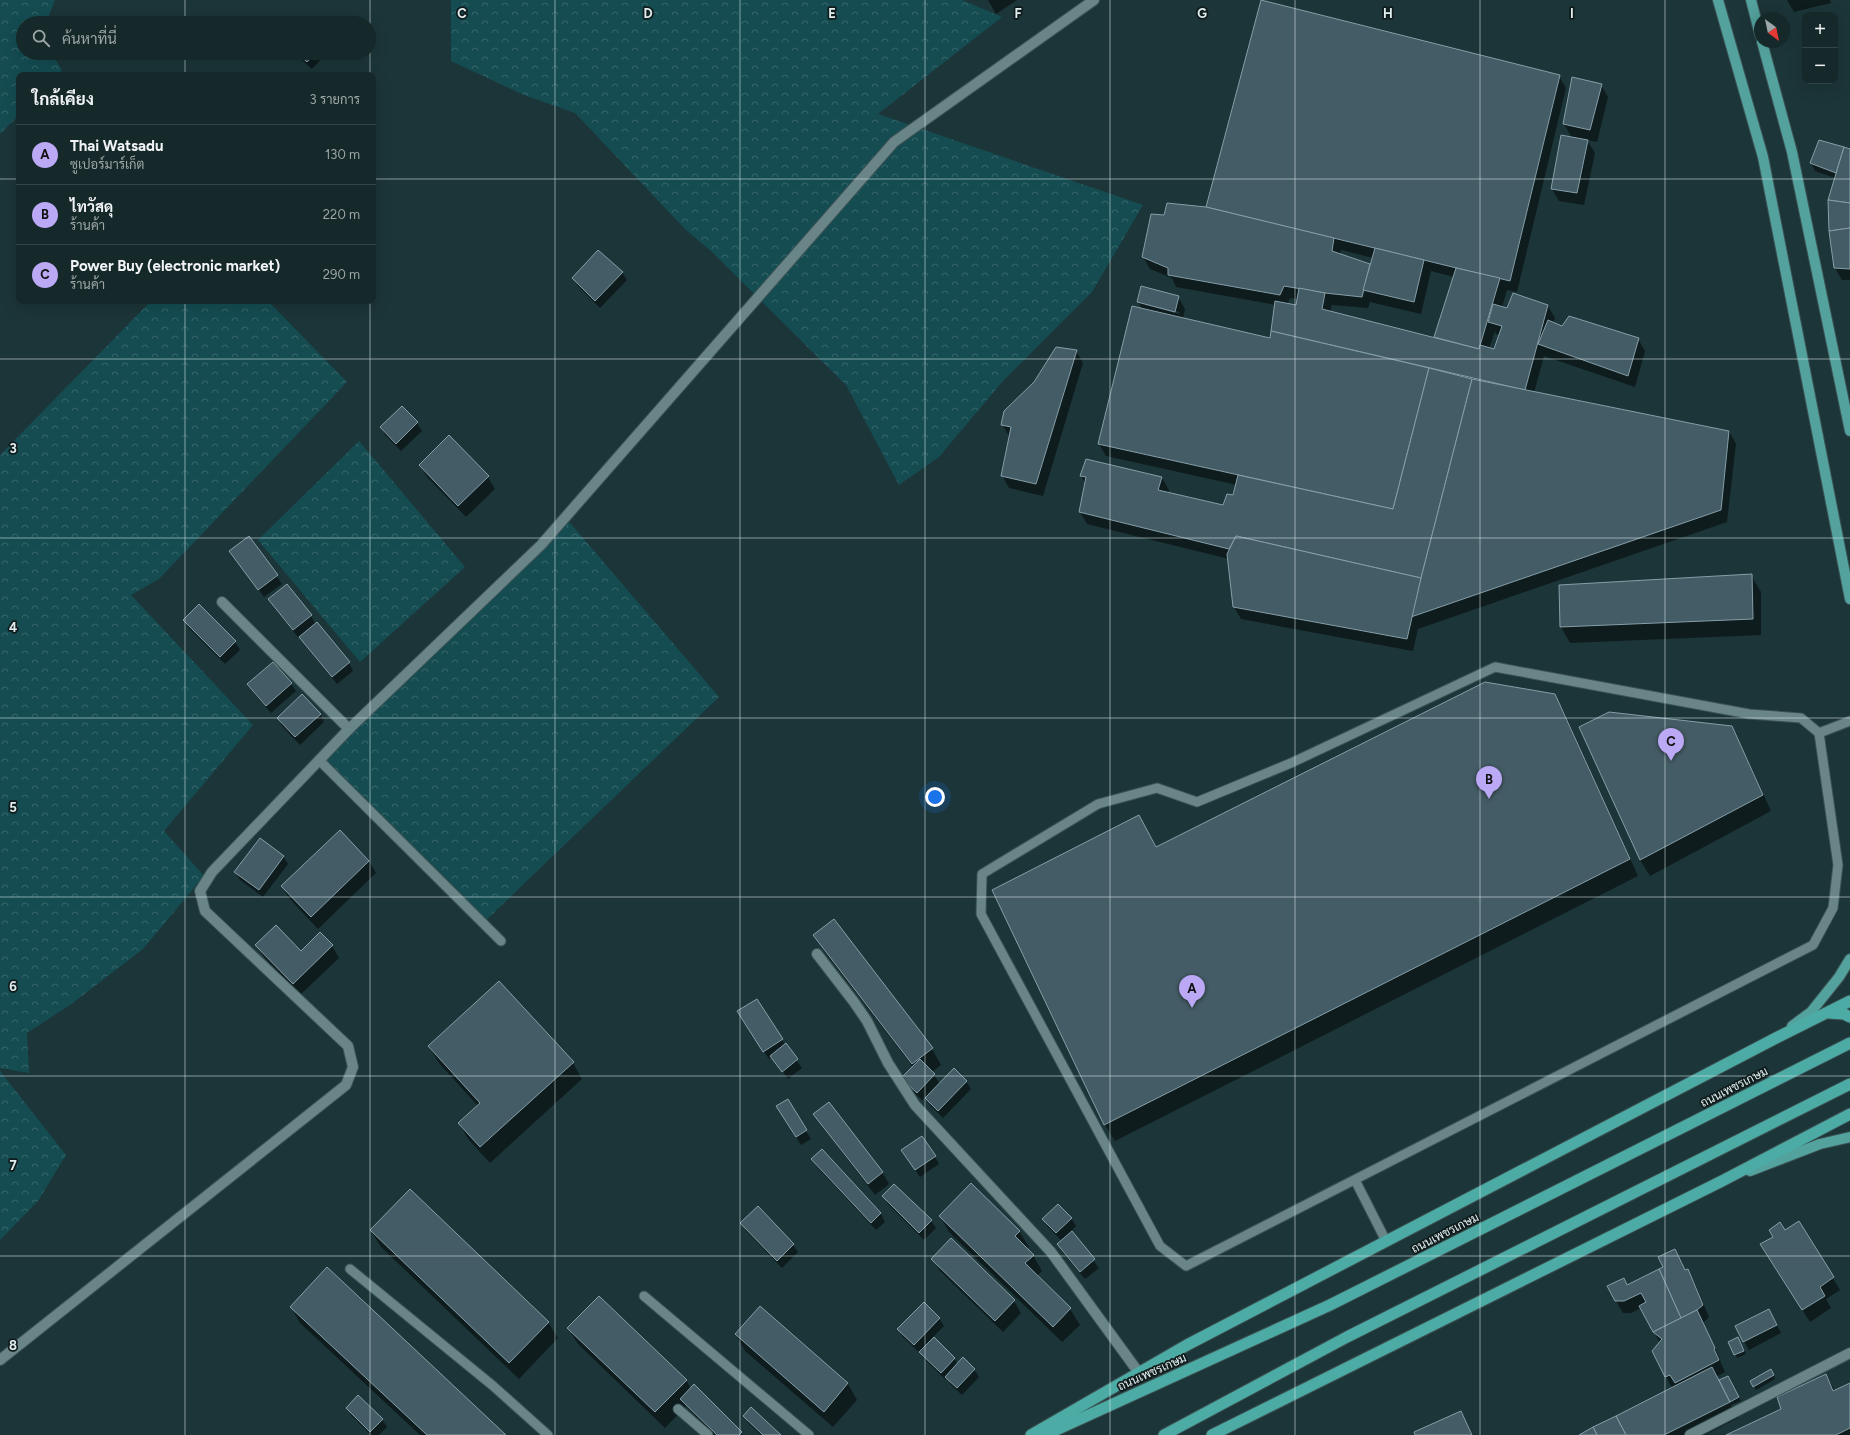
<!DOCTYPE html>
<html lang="th">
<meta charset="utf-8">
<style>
:root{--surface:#15282a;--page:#1e3032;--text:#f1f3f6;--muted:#9da6a8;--line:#344447;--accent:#bca9f5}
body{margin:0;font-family:Figtree,Sarabun,sans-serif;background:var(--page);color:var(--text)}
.controls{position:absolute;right:12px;top:12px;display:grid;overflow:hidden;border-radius:8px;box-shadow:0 4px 16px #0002}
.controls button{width:36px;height:36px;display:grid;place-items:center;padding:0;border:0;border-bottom:1px solid var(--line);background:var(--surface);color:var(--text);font:20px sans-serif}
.compass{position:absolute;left:1754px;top:12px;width:36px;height:36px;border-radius:50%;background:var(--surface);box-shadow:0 4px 16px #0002;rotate:147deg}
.you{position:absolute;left:935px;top:797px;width:14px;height:14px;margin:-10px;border:3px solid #fff;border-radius:50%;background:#1a73e8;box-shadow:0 0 0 6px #1a73e833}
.badge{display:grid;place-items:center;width:26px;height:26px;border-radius:50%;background:var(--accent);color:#111;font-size:13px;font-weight:700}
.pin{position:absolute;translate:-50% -33px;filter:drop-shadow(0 1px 2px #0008)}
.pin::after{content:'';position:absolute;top:21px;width:14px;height:12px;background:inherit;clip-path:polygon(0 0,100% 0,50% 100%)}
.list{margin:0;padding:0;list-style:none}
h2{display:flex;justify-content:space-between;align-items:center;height:52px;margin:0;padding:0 16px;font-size:17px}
h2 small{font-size:13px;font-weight:400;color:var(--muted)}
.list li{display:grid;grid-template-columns:26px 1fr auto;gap:12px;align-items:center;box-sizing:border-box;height:60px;padding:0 16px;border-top:1px solid var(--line)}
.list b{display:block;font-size:15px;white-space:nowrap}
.list p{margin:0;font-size:13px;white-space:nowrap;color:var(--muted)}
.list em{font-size:13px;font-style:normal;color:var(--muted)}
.icon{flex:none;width:22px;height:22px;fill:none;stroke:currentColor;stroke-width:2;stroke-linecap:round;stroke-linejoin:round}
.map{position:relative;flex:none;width:1850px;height:1435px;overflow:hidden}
.search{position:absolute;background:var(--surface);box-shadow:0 4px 16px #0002;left:16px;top:16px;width:360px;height:44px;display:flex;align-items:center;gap:10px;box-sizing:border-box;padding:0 14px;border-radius:22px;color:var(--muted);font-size:15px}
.panel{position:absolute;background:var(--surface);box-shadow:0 4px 16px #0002;left:16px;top:72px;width:360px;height:232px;border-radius:8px}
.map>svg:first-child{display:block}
.forest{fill:url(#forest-crowns)}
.shadow{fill:#0007;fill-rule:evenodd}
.building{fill:#445c65;stroke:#859ea8}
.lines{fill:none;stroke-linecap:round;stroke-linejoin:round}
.service-casing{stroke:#3c5355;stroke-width:11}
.minor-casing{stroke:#3c5355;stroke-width:12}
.primary-casing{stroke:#3c5355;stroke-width:12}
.trunk-casing{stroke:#3c5355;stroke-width:13}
.service{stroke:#698588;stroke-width:9}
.minor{stroke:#698588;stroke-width:10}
.primary{stroke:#53a29e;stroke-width:10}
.trunk{stroke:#4caca5;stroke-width:11}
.grid{fill:none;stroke:#dfedef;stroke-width:1;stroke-opacity:0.55}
.labels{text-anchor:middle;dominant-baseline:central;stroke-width:3.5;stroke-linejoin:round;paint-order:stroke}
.street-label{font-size:12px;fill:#dfedef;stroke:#101b1c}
.grid-label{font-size:13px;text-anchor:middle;font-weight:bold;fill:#dfedef;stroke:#101b1c;stroke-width:3.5;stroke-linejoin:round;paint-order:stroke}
</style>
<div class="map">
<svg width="1850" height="1435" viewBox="0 0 1850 1435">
<defs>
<pattern id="forest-crowns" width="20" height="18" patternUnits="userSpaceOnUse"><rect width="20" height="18" fill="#144c52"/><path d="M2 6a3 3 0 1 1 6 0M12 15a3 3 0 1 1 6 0" fill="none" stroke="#36666b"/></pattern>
</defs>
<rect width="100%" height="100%" fill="#1c3538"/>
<g class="forest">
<path d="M0 0H55L46 23H23V53H51L62 70 57 75H19V115L0 134Z"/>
<path d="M451 0H962L1002 17 878 114 1143 205 1092 292 1003 381 939 457 899 485 846 385 712 252 686 230 575 113 524 95 451 61Z"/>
<path d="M151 301H268L347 382 159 579 131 595 253 725 164 831 204 876 143 949 70 1005 27 1033 29 1073 0 1068V455Z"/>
<path d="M359 441 465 567 360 662 258 540Z"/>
<path d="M565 517 719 697 483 923 319 760Z"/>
<path d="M0 1071 66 1155 38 1201 0 1240Z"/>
</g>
<g class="shadow">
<path d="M988 0H1017L996 14Z"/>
<path d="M1787 0H1830L1831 3 1794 12Z"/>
<path d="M304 18 309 23H299Z"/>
<path d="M294 53H327L312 69Z"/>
<path d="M1559 76 1566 88 1517 292 1507 290 1502 307 1508 310 1548 306 1555 318 1553 323 1563 327 1638 339 1645 351 1635 387 1544 356 1534 393 1729 431 1736 444 1727 522 1418 629 1413 651 1241 619 1234 607 1229 559 1087 524 1080 512 1086 484 1081 476 1162 478 1169 490 1168 493 1224 506 1234 497 1237 485 1106 456 1099 444 1143 310 1138 302 1178 297 1185 309 1183 319 1271 340 1276 305 1176 287 1172 278 1150 269 1143 257 1165 216 1207 208ZM1341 250 1373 258 1371 265 1340 255ZM1431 271 1454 277 1435 338 1330 312 1332 305 1368 308 1370 302 1421 314ZM1290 298 1298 299 1297 307 1287 305ZM1146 303 1180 312 1179 314 1146 305ZM1495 331 1496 334 1500 335 1495 350 1489 349ZM1446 370 1500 383 1499 386 1445 372Z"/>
<path d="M1601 85 1608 97 1597 142 1587 140 1595 153 1584 205 1559 201 1552 189 1572 138 1564 124Z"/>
<path d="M1843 148 1850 150V280H1842L1835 268 1830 231 1835 178 1815 171 1811 163Z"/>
<path d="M622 272 627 280 600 308 578 286 573 278Z"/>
<path d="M1076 351 1083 363 1043 496 1009 488 1002 475 1009 436 1002 424Z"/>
<path d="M402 407 417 423 422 431 401 451 385 435 381 427Z"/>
<path d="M420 465 488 477 495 489 466 517 427 477Z"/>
<path d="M248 538 282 584 264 597 230 551Z"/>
<path d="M1751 575 1761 592V635L1570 643 1561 627Z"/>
<path d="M269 599 311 616 316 625 349 663 353 671 337 684 305 645 300 636 298 637 274 607Z"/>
<path d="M199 605 235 642 240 650 225 664 189 628 184 620Z"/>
<path d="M291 684 296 691 271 713 253 692 248 685Z"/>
<path d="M1555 695 1564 712 1638 876 1115 1141 1105 1125 993 891 1139 816 1157 848Z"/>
<path d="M320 714 324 722 300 745 282 726 278 718Z"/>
<path d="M1731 727 1740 744 1771 811 1650 876 1640 860 1580 728Z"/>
<path d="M283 856 288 864 263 897 240 880 235 872Z"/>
<path d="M369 861 376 873 318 929 289 898 282 886Z"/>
<path d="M815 935 932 1049 941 1065 932 1072 940 1084 966 1081 971 1089 943 1118 931 1106 925 1097 922 1100 907 1086 903 1078 913 1067 824 951Z"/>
<path d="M257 945 301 952 332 946 339 958 300 995 264 957Z"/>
<path d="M756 1000 785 1045 802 1068 788 1079 772 1057 769 1059 743 1020Z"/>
<path d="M429 1047 573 1063 582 1079 490 1163 468 1139 459 1123 478 1106 439 1063Z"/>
<path d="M787 1100 811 1139 801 1145 782 1114Z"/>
<path d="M815 1114 882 1172 889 1184 875 1195 822 1126Z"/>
<path d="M822 1151 881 1214 885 1222 876 1230 817 1167 813 1159Z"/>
<path d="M935 1157 939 1164 920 1177 907 1158Z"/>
<path d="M883 1196 931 1221 936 1228 924 1240 888 1204Z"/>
<path d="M940 1216 1019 1231 1029 1247 1027 1249 1033 1255 1042 1271 1037 1276 1070 1309 1080 1325 1062 1342 949 1232Z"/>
<path d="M1071 1218 1076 1226 1071 1231 1099 1268 1085 1279 1062 1252 1058 1244 1062 1241 1048 1227 1043 1219Z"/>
<path d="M742 1223 793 1245 798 1252 782 1268 746 1231Z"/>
<path d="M1799 1223 1840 1290 1826 1299 1831 1308 1810 1322 1769 1257 1784 1231Z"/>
<path d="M371 1231 548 1322 558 1338 519 1379 381 1247Z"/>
<path d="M951 1240 1014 1301 1021 1313 1003 1332 940 1271 933 1259Z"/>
<path d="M1675 1250 1686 1271 1687 1270 1694 1282 1709 1317 1703 1323 1721 1361H1720L1725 1372 1716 1377 1719 1381 1728 1377 1741 1401 1731 1405 1738 1418 1705 1435H1581L1672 1388 1653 1351 1660 1343 1641 1308 1631 1313H1623L1608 1287 1627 1286 1664 1268Z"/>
<path d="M291 1307 505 1435H420L300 1323Z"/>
<path d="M760 1307 848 1384 857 1400 833 1427 745 1351 736 1335Z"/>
<path d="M939 1318 944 1326 933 1337 954 1358 958 1365 974 1369 979 1377 962 1395 951 1385 947 1378 946 1380 925 1360 919 1351V1352L903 1337 898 1329Z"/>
<path d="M1773 1318 1781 1333 1749 1350 1736 1327Z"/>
<path d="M568 1328 686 1380 691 1389 694 1386 743 1435H713L686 1406 665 1428 578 1344Z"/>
<path d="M1730 1342H1740L1746 1354 1737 1358Z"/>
<path d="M1771 1370 1775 1379 1756 1390 1751 1381Z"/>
<path d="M1826 1375 1835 1391 1850 1384V1435H1728L1783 1410Z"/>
<path d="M347 1408 382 1419 387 1427 379 1435H371L352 1416Z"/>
<path d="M1461 1412 1473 1435H1416Z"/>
<path d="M744 1416 779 1435H761L749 1424Z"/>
</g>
<g class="building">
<path d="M1261 0 1560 75 1510 281 1206 207Z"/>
<path d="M297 53H315L307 62Z"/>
<path d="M1572 77 1602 84 1590 130 1563 124Z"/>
<path d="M1561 135 1588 140 1577 193 1551 189Z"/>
<path d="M1819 140 1844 147 1836 173 1810 163Z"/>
<path d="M1844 147 1850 149V203L1828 200Z"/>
<path d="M1828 200 1850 203V228L1829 231Z"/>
<path d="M1167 203 1206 207 1334 238 1332 251 1370 264 1362 297 1325 293 1284 286 1280 295 1168 275V268L1142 257 1151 214 1164 215Z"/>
<path d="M1850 228V269L1834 268 1829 231Z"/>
<path d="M1375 248 1424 260 1414 302 1363 290Z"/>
<path d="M598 250 623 272 595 301 572 278Z"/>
<path d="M1456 268 1500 278 1479 349 1434 337Z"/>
<path d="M1141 286 1179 296 1175 312 1137 302Z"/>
<path d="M1299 288 1325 293 1322 309 1479 349 1480 345 1494 349 1502 326 1488 322 1493 304 1507 308 1513 293 1548 305 1525 390 1271 331 1275 301 1296 305Z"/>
<path d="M1132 306 1270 338 1271 331 1429 368 1393 509 1098 444Z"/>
<path d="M1569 316 1639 338 1628 376 1538 344 1548 320 1562 326Z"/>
<path d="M1056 347 1077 350 1036 484 1001 476 1011 427 1001 425 1004 411 1034 382Z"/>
<path d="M1429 368 1472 379 1421 578 1236 536 1229 549 1079 512 1086 477 1080 476 1086 459 1162 477 1158 490 1223 505 1227 494 1233 495 1238 475 1393 509Z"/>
<path d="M1472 379 1729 431 1721 510 1411 617Z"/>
<path d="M402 406 418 422 396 444 380 427Z"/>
<path d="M449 435 489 476 458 506 419 465Z"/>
<path d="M249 536 278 575 258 590 229 551Z"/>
<path d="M1236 536 1421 578 1407 639 1233 607 1227 554Z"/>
<path d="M1752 574 1753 619 1560 627 1559 585Z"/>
<path d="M287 584 312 615 293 630 268 599Z"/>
<path d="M199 604 236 641 220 657 183 620Z"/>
<path d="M317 622 350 662 332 677 299 637Z"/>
<path d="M273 662 292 683 266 706 247 684Z"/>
<path d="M1485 682 1555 694 1630 859 1104 1125 992 890 1139 815 1156 847Z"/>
<path d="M302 694 321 714 295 737 277 718Z"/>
<path d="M1609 712 1732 726 1763 795 1640 860 1579 727Z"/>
<path d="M340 830 369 861 311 917 281 886Z"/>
<path d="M260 838 284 856 259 890 234 872Z"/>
<path d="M834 919 933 1048 912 1064 813 935Z"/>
<path d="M276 925 301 951 320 932 333 945 293 984 255 945Z"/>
<path d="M499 981 574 1062 480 1147 458 1123 480 1103 428 1046Z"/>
<path d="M757 999 783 1039 763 1052 737 1011Z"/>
<path d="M786 1043 798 1059 782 1072 770 1056Z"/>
<path d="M920 1059 935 1074 917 1093 901 1078Z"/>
<path d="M954 1068 967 1081 938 1111 925 1098Z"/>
<path d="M788 1099 807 1130 796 1137 776 1106Z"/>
<path d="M829 1102 883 1172 868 1184 813 1114Z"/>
<path d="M922 1136 936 1156 915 1170 901 1150Z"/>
<path d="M822 1149 881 1213 871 1223 811 1159Z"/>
<path d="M971 1183 1020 1231 1015 1236 1034 1255 1025 1263 1071 1308 1053 1327 939 1216Z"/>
<path d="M894 1184 932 1220 919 1233 882 1196Z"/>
<path d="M410 1189 549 1322 509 1363 370 1230Z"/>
<path d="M1058 1204 1072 1218 1056 1233 1042 1219Z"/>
<path d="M758 1206 794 1244 777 1261 740 1223Z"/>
<path d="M1799 1221 1834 1277 1820 1287 1825 1296 1802 1310 1760 1244 1773 1237 1769 1230 1780 1222 1785 1230Z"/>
<path d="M1072 1231 1095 1259 1080 1272 1057 1244Z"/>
<path d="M951 1238 1015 1300 995 1321 931 1259Z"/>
<path d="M1675 1249 1685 1270 1688 1269 1703 1305 1697 1310 1681 1318 1659 1269 1663 1267 1658 1257Z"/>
<path d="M327 1267 506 1435H427L290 1307Z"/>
<path d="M1659 1269 1681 1318 1653 1332 1639 1306 1646 1302 1641 1293 1624 1301H1615L1607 1286 1624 1278 1627 1285Z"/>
<path d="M599 1296 687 1380 655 1412 567 1328Z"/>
<path d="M924 1302 940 1318 914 1345 897 1329Z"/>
<path d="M760 1306 848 1383 824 1412 735 1334Z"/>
<path d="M1769 1309 1777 1325 1743 1342 1735 1326Z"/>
<path d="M1697 1310 1715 1348 1714 1349 1719 1360 1675 1383 1670 1375 1665 1377 1652 1351 1662 1339 1653 1332Z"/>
<path d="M934 1337 955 1358 941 1373 919 1352Z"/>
<path d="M1738 1337 1744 1351 1734 1355 1728 1342Z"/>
<path d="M963 1357 975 1369 957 1388 945 1377Z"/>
<path d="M1712 1367 1730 1402 1664 1435H1626L1616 1416Z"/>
<path d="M1771 1369 1774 1375 1753 1387 1750 1381Z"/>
<path d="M1826 1374 1833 1391 1850 1383V1428L1836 1435H1726L1781 1409 1777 1397Z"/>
<path d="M1728 1376 1739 1397 1730 1402 1719 1380Z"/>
<path d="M694 1384 742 1432 739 1435H717L680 1399Z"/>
<path d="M358 1395 383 1419 370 1432 346 1408Z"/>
<path d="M751 1407 781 1435H763L743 1416Z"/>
<path d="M1461 1411 1472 1435H1415L1414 1432Z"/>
<path d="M1616 1416 1626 1435H1597L1593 1427Z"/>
<path d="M1593 1427 1597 1435H1579Z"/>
</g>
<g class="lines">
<defs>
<g id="service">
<path d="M1495 667 1749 714 1801 718 1819 733 1838 865 1833 908 1813 945 1186 1266 1160 1246 981 914 982 874 1098 804 1157 788 1197 802 1291 763Z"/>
<path d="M1819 733 1850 721"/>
<path d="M319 760 501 941"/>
<path d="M1355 1180 1386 1241"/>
<path d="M350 1269 492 1385 548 1435"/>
<path d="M644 1296 809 1435"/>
<path d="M678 1409 708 1435"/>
</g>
<g id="minor">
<path d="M222 602 349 729"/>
<path d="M817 954 854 1002 867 1021 888 1063 915 1105 1051 1252 1139 1373"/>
<path d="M0 1360 346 1085 353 1067 348 1046 205 911 200 891 212 872 349 729 541 545 894 142 1094 0"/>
<path d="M1690 1435 1850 1353"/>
</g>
<g id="primary">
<path d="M1718 0 1763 157 1850 599"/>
<path d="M1751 0 1760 35"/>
<path d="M1762 42 1792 152 1850 431"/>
<path d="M1792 1026 1811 1012 1839 977 1850 959"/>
<path d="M1750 1171 1820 1144 1850 1137"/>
</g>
<g id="trunk">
<path d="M1829 1013 1844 1014 1850 1017"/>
<path d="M1031 1435 1187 1345 1776 1038 1850 1001"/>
<path d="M1045 1435 1330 1305 1850 1043"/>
<path d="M1164 1435 1347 1337 1850 1084"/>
<path d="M1212 1435 1722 1181 1850 1114"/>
</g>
</defs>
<use href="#service" class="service-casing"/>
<use href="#minor" class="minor-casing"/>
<use href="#primary" class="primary-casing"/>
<use href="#trunk" class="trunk-casing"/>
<use href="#service" class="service"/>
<use href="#minor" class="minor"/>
<use href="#primary" class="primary"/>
<use href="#trunk" class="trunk"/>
</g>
<path class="grid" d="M185 0V23M370 0V75M555 0V1435M740 0V1435M925 0V1435M1110 0V1435M1295 0V1435M1480 0V1435M1665 0V1435M185 53V75M0 179H19M373 179H1850M185 301V1435M370 301V1435M0 359H1850M0 538H1850M0 718H1850M0 897H1850M0 1076H1850M0 1256H1850"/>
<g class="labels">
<g class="street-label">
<text transform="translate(1734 1087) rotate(-27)">ถนนเพชรเกษม</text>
<text transform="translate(1445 1233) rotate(-27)">ถนนเพชรเกษม</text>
<text transform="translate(1152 1372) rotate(-24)">ถนนเพชรเกษม</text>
</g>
</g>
<g class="grid-label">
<text x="462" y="18">C</text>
<text x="648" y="18">D</text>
<text x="832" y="18">E</text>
<text x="1018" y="18">F</text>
<text x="1202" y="18">G</text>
<text x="1388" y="18">H</text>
<text x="1572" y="18">I</text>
<text x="13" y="453">3</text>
<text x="13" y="632">4</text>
<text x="13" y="812">5</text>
<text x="13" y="991">6</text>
<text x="13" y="1170">7</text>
<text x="13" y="1350">8</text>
</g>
</svg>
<div class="controls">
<button>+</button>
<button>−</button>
</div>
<svg class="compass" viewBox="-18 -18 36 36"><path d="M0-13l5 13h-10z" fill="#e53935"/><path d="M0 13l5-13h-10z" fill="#9da6a8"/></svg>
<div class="you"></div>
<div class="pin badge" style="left:1192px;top:1008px">A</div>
<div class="pin badge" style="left:1489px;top:799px">B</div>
<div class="pin badge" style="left:1671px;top:761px">C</div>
<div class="search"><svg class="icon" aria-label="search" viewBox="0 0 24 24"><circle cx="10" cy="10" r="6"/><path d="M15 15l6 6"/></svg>ค้นหาที่นี่</div>
<section class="panel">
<h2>ใกล้เคียง<small>3 รายการ</small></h2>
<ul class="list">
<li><span class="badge">A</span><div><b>Thai Watsadu</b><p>ซูเปอร์มาร์เก็ต</p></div><em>130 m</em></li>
<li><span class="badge">B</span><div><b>ไทวัสดุ</b><p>ร้านค้า</p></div><em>220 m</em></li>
<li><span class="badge">C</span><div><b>Power Buy (electronic market)</b><p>ร้านค้า</p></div><em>290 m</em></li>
</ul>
</section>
</div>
